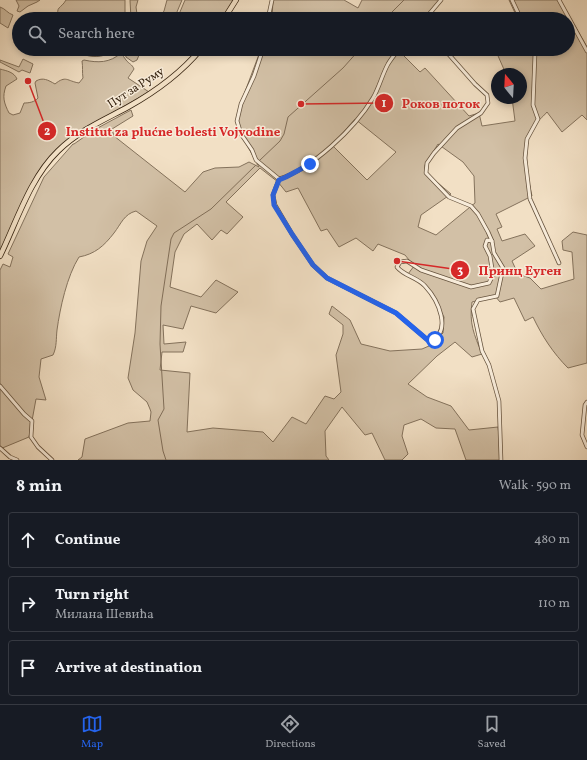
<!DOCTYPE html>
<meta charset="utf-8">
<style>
:root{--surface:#171b24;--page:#20242c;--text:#f1f3f6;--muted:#9ea1a6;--line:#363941;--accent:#2563eb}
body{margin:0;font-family:Vollkorn,serif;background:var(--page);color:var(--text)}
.compass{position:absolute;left:491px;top:68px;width:36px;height:36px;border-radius:50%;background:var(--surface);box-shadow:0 2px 6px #0003;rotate:342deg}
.stop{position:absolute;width:12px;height:12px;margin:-9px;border:3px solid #2563eb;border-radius:50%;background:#fff}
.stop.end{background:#2563eb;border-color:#fff;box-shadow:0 1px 4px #0008}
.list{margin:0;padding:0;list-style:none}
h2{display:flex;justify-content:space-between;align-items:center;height:52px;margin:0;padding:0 16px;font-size:17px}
h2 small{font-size:13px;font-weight:400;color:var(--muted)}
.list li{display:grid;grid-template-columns:26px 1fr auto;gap:12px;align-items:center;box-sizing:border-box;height:56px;margin:0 8px 8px;padding:0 8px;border:1px solid var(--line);border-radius:4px}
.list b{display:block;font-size:15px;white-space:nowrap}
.list p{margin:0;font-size:13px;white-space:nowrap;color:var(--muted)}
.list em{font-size:13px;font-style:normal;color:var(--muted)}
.icon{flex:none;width:22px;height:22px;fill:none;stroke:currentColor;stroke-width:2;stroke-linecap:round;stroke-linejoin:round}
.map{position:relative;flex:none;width:587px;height:460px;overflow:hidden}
.search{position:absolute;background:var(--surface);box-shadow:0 2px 6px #0003;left:12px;right:12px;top:12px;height:44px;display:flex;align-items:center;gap:10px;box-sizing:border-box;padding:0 14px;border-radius:22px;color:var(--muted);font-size:15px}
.sheet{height:244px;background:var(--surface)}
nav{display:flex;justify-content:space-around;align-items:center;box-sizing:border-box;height:56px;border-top:1px solid var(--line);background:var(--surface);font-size:11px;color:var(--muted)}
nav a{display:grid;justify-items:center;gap:2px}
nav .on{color:var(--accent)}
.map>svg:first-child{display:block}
.green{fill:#d2c0a6;stroke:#84725c;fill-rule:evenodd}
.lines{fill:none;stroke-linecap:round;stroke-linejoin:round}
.stream{stroke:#816e58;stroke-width:1}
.street-casing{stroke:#66533e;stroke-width:4.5}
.primary-casing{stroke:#372411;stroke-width:6}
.street{stroke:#f7ebd9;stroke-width:3}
.primary{stroke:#f2e0c5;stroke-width:4.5}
.route{stroke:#2563eb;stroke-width:5}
.labels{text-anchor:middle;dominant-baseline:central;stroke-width:3;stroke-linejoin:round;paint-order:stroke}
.street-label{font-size:12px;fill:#372411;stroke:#f7ebd9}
.leader{fill:none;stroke:#d62828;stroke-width:1.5}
.callout-dot{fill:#d62828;stroke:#f7ebd9;stroke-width:1.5}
.mark-label{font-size:12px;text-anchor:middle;font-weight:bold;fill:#fff}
.callout-label{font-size:13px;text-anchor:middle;font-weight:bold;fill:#d62828;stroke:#f7ebd9;stroke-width:3;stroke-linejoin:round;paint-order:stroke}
</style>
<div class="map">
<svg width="587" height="460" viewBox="0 0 587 460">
<rect width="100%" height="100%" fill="#f2e0c5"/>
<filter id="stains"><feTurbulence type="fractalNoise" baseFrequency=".005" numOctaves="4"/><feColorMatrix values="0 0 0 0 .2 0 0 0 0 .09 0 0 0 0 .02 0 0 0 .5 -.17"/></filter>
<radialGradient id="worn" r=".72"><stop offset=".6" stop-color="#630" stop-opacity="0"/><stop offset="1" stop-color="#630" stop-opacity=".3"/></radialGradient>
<g class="green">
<path d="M16 0H40L37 2 28 6 20 12 17 11 19 6Z"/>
<path d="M66 0H125V19H61L59 18C55 6 61 9 66 0Z"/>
<path d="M130 0H138L136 7 137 14 142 17 150 19H131Z"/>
<path d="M167 0H182L174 19H159L164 11Z"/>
<path d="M185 0H234L222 19H177Z"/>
<path d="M273 0H344L358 8 362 0H440L423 19H272Z"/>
<path d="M509 0H560L587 47V120L582 115 562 132 547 112C543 117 535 123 532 128 523 149 527 175 532 196L496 214 502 227 497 229 502 241 525 234 535 246 512 261 518 274 530 278 541 289 574 279 572 252 563 250 562 241 573 232 587 235V363L568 368C553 353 542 336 533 317L525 321 514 298 500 302 495 296 472 302C469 324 474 334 482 354L472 357 455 342 437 356 408 384 427 397 451 406 469 430 498 427 502 460H466L455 429 436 428 421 419 404 425 402 436 408 454 402 460H385L372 433 365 435 342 407 325 431 326 456 329 460H78L82 457 85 439 128 423 150 421 151 412 150 409 147 402 133 390 128 378 135 333 141 261 147 241 157 226 136 211C124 214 121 224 114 233 104 246 95 254 79 257 67 276 60 308 57 330 56 338 57 347 53 355L41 359 39 377 46 400 36 399 29 437 0 449V270L3 264 10 267 13 257 8 254 44 177 73 144H74L94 130 131 110 133 116 112 129 114 136 185 192 203 172 215 168 239 167 249 162 259 167 243 138 237 120 243 97 261 49H271L276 52 279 49H397L420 72 425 68 469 116 479 113 482 126 515 121 512 98H521V74H506L495 49H568V19H510L516 15ZM355 119 396 152 367 180 332 145ZM438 144 463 162 474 176 475 203 436 235 418 227 421 215 451 194 425 172V165ZM260 168 278 182 286 192 298 188 321 231 327 229 339 247 356 238 373 251 378 244 405 255 414 266 408 274 422 284 433 297 444 317 443 333 429 346 422 349 390 351 361 344 350 320 332 306 329 314 343 325V334L336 355 341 392 334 399 325 396 306 424 292 417 273 442 263 432 213 428 187 432 190 373 160 370 162 352H183L186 342 164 344 163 325 183 329 191 306 216 313 238 292 216 280 201 297 170 287 175 252 184 234 197 224 212 240 221 230 227 234 243 217 226 202Z"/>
<path d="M0 7C6 9 7 13 13 15L8 28 0 23Z"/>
<path d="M81 49H114C106 57 96 58 85 55Z"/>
<path d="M124 49H147L139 55 137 60 133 62 126 57Z"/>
<path d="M121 53C123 55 124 58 126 60 129 64 132 64 134 69L128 78 149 92 79 132C66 140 56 149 46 161L0 252V69C7 71 14 72 17 79L6 86C2 97 4 103 9 113L13 115 20 113 24 103C29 103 35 102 38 98L35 83 36 81C43 77 48 80 55 84 66 75 67 81 79 83L83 78C82 72 83 67 82 61L84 60C98 63 110 63 121 53Z"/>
<path d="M23 59 33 64 30 73 22 70 19 72 0 62V60L19 67Z"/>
</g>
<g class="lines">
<g class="stream">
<path d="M385 19 404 0"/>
<path d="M259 161 280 141 284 134 288 117 343 68 360 49"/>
<path d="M166 460 163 451 158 420 164 409 160 344 161 306 171 239 174 233 211 209 256 165"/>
</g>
<defs>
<g id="street">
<path d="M512 0 521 19"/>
<path d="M559 0 587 51"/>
<path d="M268 19 272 0"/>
<path d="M425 19 441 0"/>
<path d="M263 49 254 76 241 104 237 121 241 134 252 150 256 160 279 179"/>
<path d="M444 49 475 84 487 95 488 103 481 113 457 128 434 153 427 163 426 173 449 197 471 206 478 214 488 232 492 241 494 253 503 268 497 296 478 300 473 309 482 351 489 365 499 401 501 460"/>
<path d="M533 49 535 53 533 105 538 119 527 139 525 158 530 199 559 263"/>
<path d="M279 179 273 195 275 205 292 234 313 265 327 278 396 313 430 342C453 331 438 300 425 286 417 277 404 276 397 267L400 262 407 261 421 270 471 287 489 283 493 275 490 256 485 246 487 240 492 241"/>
<path d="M279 179C312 169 355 128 373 98 379 88 382 75 388 64 391 59 395 54 399 49"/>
<path d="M0 386 24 414 32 421 31 437 38 447 52 460"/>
<path d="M587 402 585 405 582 435 587 447"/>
<path d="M0 448 10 457 17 460"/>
</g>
<g id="primary">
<path d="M224 19 236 0"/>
<path d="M0 256C17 221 30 178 58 151 78 131 104 120 128 107 155 92 181 73 201 49"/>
</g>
</defs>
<use href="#street" class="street-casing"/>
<use href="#primary" class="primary-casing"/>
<use href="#street" class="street"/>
<use href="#primary" class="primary"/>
</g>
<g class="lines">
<path class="route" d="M310 164 286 177 279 180 273 195 274 205 292 234 313 265 327 278 396 313 430 342 435 340"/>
</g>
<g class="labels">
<g class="street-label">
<text transform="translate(136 88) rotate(-33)">Пут за Руму</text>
</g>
</g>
<path class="leader" d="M301 104L384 103M28 81L47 131M397 261L460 270"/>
<g class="callout-dot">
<circle cx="301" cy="104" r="4"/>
<circle cx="28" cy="81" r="4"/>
<circle cx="397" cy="261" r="4"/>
<circle cx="384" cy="103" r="10"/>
<circle cx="47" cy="131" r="10"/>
<circle cx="460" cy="270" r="10"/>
</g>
<g class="mark-label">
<text x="384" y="107">1</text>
<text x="47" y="135">2</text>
<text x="460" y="274">3</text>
</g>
<g class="callout-label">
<text x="441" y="108">Роков поток</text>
<text x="173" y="136">Institut za plućne bolesti Vojvodine</text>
<text x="520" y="275">Принц Еуген</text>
</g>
<rect width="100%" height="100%" filter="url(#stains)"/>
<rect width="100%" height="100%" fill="url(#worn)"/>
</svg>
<svg class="compass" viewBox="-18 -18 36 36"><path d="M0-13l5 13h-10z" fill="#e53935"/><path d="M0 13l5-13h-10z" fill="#9ea1a6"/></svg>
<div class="stop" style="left:435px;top:340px"></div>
<div class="stop end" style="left:310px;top:164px"></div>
<div class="search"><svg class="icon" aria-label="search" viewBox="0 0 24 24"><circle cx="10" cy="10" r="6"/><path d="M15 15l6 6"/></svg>Search here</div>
</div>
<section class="sheet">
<h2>8 min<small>Walk · 590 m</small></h2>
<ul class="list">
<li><svg class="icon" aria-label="ahead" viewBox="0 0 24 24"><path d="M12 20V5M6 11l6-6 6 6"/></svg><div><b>Continue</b></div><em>480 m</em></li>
<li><svg class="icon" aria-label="right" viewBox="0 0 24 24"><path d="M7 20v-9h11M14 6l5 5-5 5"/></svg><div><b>Turn right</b><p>Милана Шевића</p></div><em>110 m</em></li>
<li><svg class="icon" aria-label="arrive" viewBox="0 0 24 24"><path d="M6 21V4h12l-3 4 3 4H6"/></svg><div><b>Arrive at destination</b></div></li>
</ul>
</section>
<nav>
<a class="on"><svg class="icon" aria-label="map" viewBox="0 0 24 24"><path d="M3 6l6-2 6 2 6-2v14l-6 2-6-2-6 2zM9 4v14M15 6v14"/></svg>Map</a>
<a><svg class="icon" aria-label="directions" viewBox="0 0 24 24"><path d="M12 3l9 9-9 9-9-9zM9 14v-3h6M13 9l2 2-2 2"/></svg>Directions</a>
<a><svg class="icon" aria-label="saved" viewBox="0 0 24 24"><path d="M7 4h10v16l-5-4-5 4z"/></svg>Saved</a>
</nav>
